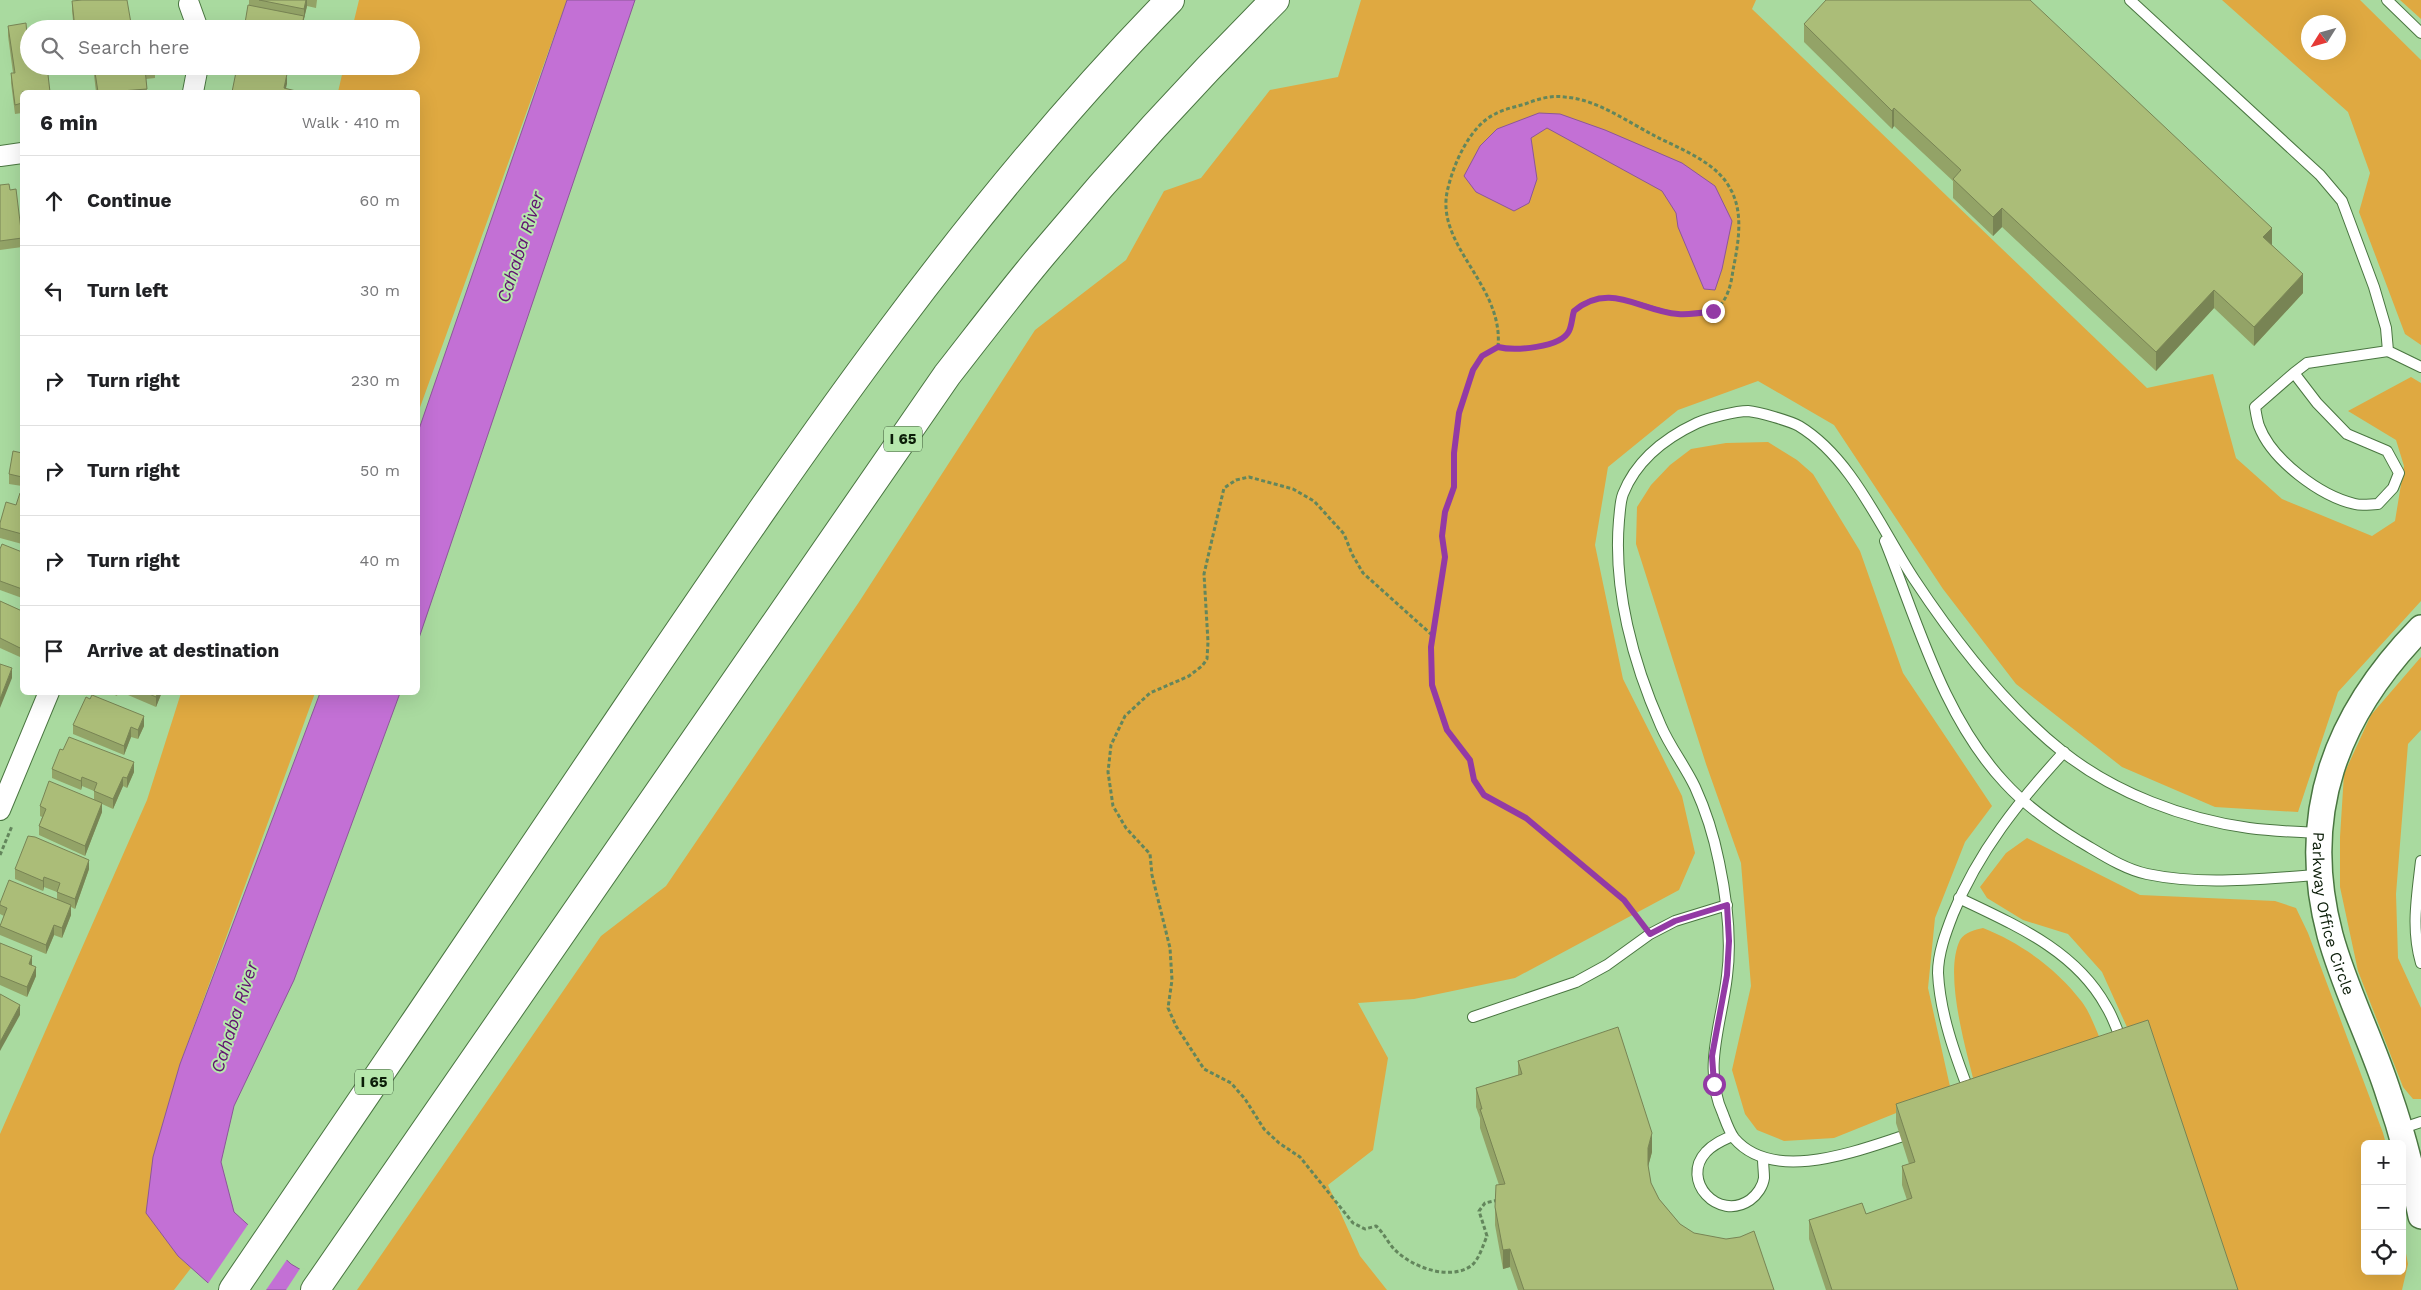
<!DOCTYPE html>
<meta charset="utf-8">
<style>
:root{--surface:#fff;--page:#f2f2f2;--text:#202124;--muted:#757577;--line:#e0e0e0}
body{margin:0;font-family:"Work Sans",sans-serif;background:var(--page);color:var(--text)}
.controls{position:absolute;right:15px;bottom:15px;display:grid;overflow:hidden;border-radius:8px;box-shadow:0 5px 20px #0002}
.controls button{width:45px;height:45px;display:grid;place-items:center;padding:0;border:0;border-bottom:1px solid var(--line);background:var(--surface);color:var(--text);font:25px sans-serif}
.compass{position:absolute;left:2301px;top:15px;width:45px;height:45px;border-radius:50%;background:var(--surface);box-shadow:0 5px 20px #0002;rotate:233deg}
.stop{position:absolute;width:15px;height:15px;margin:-11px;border:4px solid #933aa5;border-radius:50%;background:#fff}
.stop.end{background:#933aa5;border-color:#fff;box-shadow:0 1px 5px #0008}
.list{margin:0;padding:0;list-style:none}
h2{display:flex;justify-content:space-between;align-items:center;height:65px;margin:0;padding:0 20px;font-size:21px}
h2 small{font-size:16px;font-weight:400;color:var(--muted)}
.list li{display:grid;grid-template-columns:32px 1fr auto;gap:15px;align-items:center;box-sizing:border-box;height:90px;padding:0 20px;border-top:1px solid var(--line)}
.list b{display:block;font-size:19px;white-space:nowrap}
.list em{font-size:16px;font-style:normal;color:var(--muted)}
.icon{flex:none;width:28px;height:28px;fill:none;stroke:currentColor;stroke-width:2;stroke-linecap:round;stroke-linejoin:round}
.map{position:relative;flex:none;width:2421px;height:1290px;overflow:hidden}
.search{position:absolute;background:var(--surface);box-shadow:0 5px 20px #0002;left:20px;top:20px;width:400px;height:55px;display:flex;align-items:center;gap:12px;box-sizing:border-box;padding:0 18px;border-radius:28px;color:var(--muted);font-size:19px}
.panel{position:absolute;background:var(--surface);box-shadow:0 5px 20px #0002;left:20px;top:90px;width:400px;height:605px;border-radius:8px}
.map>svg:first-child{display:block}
.green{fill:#dfa941;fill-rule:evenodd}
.water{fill:#c370d5;stroke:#8c5798}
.pier{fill:#a9da9f}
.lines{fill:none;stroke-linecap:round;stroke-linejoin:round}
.service-casing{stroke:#4a7641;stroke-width:12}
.minor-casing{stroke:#4a7641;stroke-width:22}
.tertiary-casing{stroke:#4a7641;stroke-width:28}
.motorway-casing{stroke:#4a7641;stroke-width:30}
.path{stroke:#63865c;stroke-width:3;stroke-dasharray:4 2.5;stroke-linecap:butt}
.service{stroke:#fff;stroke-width:10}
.minor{stroke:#fff;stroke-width:20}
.tertiary{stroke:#fff;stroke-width:25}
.motorway{stroke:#fff;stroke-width:28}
.wall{fill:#93a367}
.shaded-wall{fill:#788454}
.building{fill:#abbd78;stroke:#788454}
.route{stroke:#933aa5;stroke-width:6}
.labels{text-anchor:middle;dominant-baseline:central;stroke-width:4;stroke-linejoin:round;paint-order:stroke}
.shield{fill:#b6e7ac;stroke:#3e5a39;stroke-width:1}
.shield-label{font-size:15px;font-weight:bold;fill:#0b1d08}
.street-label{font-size:16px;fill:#0b1d08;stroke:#b6e7ac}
.water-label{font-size:18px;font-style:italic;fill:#60116f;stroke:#b6e7ac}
</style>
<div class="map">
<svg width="2421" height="1290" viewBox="0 0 2421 1290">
<rect width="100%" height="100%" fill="#a9da9f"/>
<g class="green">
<path d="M359 0H567L418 413V92H338L344 66H411V29H352Z"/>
<path d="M1361 0H1756L1752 9 2147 388 2213 374 2236 458 2282 499 2372 536 2395 521 2404 466 2396 440 2348 411 2411 377 2421 383V601L2338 692 2298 812 2215 807 2122 767 2016 684 1943 589 1834 425 1758 381 1678 410 1608 467 1595 545 1623 679 1682 796 1695 853 1679 890 1515 978 1414 999 1358 1003 1388 1058 1373 1150 1328 1185 1360 1256 1387 1290H357L601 936 666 886 859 602 1035 330 1126 260 1164 191 1201 178 1270 90 1338 77Z"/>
<path d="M2222 0H2360L2421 60V345L2405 334 2359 212 2370 173 2348 112ZM2308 22H2338V52H2308Z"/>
<path d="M2400 0H2421V19Z"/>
<path d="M1768 442 1797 460 1813 474 1860 551 1903 673 1992 806 1965 842 1935 918 1928 988 1951 1091 1834 1138 1784 1141 1757 1130 1745 1114 1732 1070 1751 986 1741 863 1706 764 1636 544 1637 507 1651 485 1670 465 1691 449 1726 443Z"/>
<path d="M2421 657V730L2408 744 2396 894 2398 958 2421 1008V1099H2413L2403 1087 2358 971 2340 887V837L2344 774 2371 715Z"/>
<path d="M181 693H315L180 1064 153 1157 178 1256 191 1268 174 1290H0V1134L147 800Z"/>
<path d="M2027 838 2140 895 2275 901 2296 908 2308 933 2383 1133 2386 1144H2365V1271H2402V1232L2408 1264 2402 1290H2234L2131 1036 2102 972 2068 934 2023 920 1987 898 1980 887 2006 853Z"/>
<path d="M1983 928C2021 943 2057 969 2082 1002 2091 1014 2096 1031 2103 1045L1976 1090C1967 1052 1943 975 1960 940 1965 932 1975 930 1983 928Z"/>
</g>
<g class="water">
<path d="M567 0H635L418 641V432Z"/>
<path d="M1539 113 1560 114 1605 130 1682 163 1715 186 1732 221 1722 269 1715 290 1704 289 1678 227 1676 213 1662 191 1547 128 1531 138 1537 179 1529 203 1514 211 1476 192 1464 176 1480 146 1497 129Z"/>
<path d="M320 693H400L294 980 234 1106 221 1162 234 1212 291 1264 335 1290H216L178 1256 146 1213 153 1157 180 1064Z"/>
</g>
<g class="pier">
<path d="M249 1223 288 1258 266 1290H212L207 1285Z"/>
<path d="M301 1267 337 1288 338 1290H286Z"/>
</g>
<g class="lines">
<defs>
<g id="service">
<path d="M2130 0 2320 175 2342 201 2374 287 2386 328 2388 351 2421 367"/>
<path d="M2387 0 2421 33"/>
<path d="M2294 373 2255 407C2256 413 2257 420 2259 426 2272 460 2320 496 2355 504 2362 506 2371 504 2378 504L2393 488 2399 473 2387 451 2347 434 2317 403 2294 373 2307 363 2388 351"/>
<path d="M1885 541C1918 623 1943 717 2005 783 2026 806 2053 825 2079 841 2100 853 2123 869 2147 874 2204 886 2263 878 2320 875"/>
<path d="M2421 861C2417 896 2411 929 2421 963"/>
<path d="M1959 898C2015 925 2075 950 2106 1006 2113 1017 2117 1030 2122 1042"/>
<path d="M1473 1017 1576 982 1607 965 1650 934 1675 921 1727 905"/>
<path d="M1970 1094C1955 1055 1940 1014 1938 973 1938 953 1946 932 1953 914 1978 852 2019 801 2064 752"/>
<path d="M2400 1129 2421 1122"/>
<path d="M1732 1136C1723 1140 1713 1144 1706 1152 1680 1180 1718 1222 1750 1200 1757 1195 1763 1186 1764 1178 1764 1172 1763 1165 1763 1158"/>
<path d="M1900 1137C1854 1152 1772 1183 1734 1138 1729 1131 1726 1122 1723 1114 1702 1069 1722 1022 1727 976 1732 938 1727 900 1719 862 1714 837 1706 811 1695 787 1685 766 1670 747 1661 726 1633 663 1613 589 1619 520 1620 512 1620 502 1623 494 1636 461 1665 438 1697 423 1708 418 1736 411 1748 411 1759 412 1790 421 1799 426 1852 458 1881 529 1914 579 1955 641 2004 705 2063 752 2115 793 2184 819 2249 828 2272 831 2296 832 2319 833"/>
</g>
<g id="minor">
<path d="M189 4 198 29"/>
<path d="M193 92 198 66"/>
<path d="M0 156 22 153"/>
<path d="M0 810 49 692"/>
</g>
<g id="tertiary">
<path id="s1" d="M2421 628C2336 715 2298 814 2330 935 2345 990 2372 1041 2389 1095 2403 1135 2413 1175 2421 1216"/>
</g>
<g id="motorway">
<path d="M233 1290C367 1093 500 897 633 699 800 453 961 214 1170 0"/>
<path d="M315 1290 947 375C980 333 1013 289 1048 248 1120 162 1196 79 1275 0"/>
</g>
</defs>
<use href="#service" class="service-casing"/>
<use href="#minor" class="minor-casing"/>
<use href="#tertiary" class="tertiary-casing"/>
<use href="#motorway" class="motorway-casing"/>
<g class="path">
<path d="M1498 347C1504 284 1433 245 1448 188 1454 163 1470 126 1495 114 1504 109 1515 107 1525 104 1538 99 1551 95 1565 97 1596 99 1628 122 1655 136 1682 150 1717 162 1731 190 1744 214 1738 245 1733 270 1731 285 1727 305 1711 311 1676 324 1643 298 1609 298 1597 298 1580 300 1573 313 1570 318 1572 325 1570 330 1562 347 1514 351 1498 347L1482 355 1473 370 1459 413 1454 453V487L1445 512 1442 536 1445 557 1431 647 1432 685 1447 730 1470 760 1473 780 1484 795 1526 818 1624 900 1642 923"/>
<path d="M1432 635 1363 573 1352 554 1344 534 1314 501 1293 489 1249 477 1236 480 1224 488 1204 574 1208 642 1207 659 1202 666 1189 676 1150 693 1125 716 1111 745 1108 772 1113 806 1126 828 1150 854 1152 875 1170 948 1172 980 1168 1008 1176 1026 1204 1069 1231 1083 1245 1099 1264 1129 1279 1143 1300 1157 1353 1223 1365 1229 1376 1226C1384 1233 1388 1243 1395 1250 1412 1267 1449 1281 1471 1266 1479 1260 1483 1245 1487 1236L1479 1211 1485 1203 1498 1200"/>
<path d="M0 855 12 826"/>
</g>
<use href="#service" class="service"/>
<use href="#minor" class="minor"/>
<use href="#tertiary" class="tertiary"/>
<use href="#motorway" class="motorway"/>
</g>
<g class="wall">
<path d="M249 0H317L316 8 307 6 304 18V26L249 6Z"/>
<path d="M72 1 132 29H74L72 11Z"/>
<path d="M1804 24 2272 245 2303 293 2254 346 2214 308 2156 371 2002 227 1993 236 1953 198V181L1894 126 1892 129 1804 42Z"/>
<path d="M8 26 22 92V113L15 114 11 83V73H13L8 36Z"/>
<path d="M94 66H155V78L146 79 147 92H96L94 75Z"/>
<path d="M269 66H296L295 71Z"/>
<path d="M0 185 10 190 22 238V247L0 250Z"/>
<path d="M22 453V486L9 484V474Z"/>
<path d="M22 494V544L0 538V523L16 505Z"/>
<path d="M0 549 22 552V598L0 590Z"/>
<path d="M0 601 22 611V652L20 657 0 648Z"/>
<path d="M108 692H118L117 696Z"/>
<path d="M121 692H162L156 707Z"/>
<path d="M73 725 144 726 138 739 131 737 124 755 73 734Z"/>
<path d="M63 750 134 772 127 788 123 786 113 809 102 804V812L85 856 39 835V826L42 817 40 816V806L94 799V791L82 786 81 790 52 778V769Z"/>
<path d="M15 869H89L75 909 71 907V915L62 938 54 935 46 954 0 935V926L4 916 0 914V903L57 899V892L44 887 43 891 15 879Z"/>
<path d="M0 943 32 965 36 976 27 997 0 985Z"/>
<path d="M1518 1061 1652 1152 1648 1166 1651 1183 1659 1199 1680 1224 1774 1290H1518L1510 1267 1503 1269 1495 1225V1207L1499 1185 1480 1128V1118L1476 1107V1088L1518 1075Z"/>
<path d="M1896 1104 2238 1290H1826L1809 1239V1220L1866 1214 1907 1200 1902 1185V1166L1909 1164 1896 1123Z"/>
</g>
<g class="shaded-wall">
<path d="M306 0H307V6L304 19V9Z"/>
<path d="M304 16V26L303 29H301Z"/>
<path d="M287 74V84L285 92 284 88Z"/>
<path d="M1894 108V126L1892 129V111Z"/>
<path d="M2002 208V227L1993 236V217Z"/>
<path d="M2272 228V247L2263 237Z"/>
<path d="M2303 274V293L2254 346V327Z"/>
<path d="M2214 290V308L2156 371V352Z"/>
<path d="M22 642V652L20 657V648Z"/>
<path d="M12 668V678L0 708V699Z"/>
<path d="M158 692H162L156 707V697Z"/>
<path d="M144 716V726L138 739V730Z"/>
<path d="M131 727V737L124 755V746Z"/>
<path d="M134 762V772L127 788V778Z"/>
<path d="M82 777V786L81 790V781Z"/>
<path d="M123 777V786L113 809V799Z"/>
<path d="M102 803V812L85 856V846Z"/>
<path d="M89 860V869L75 909V899Z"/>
<path d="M44 877V887L43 891V881Z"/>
<path d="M71 905V915L62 938V928Z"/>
<path d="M54 925V935L46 954V945Z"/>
<path d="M32 956V966L29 964Z"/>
<path d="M36 967V976L27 997V987Z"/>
<path d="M20 1005V1015L0 1051V1042Z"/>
<path d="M1652 1133V1152L1648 1167V1148Z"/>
<path d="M1510 1249V1267L1503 1269V1250Z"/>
</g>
<g class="building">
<path d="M82 0H127L132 29H75L72 1Z"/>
<path d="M259 0H306L304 9Z"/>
<path d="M1826 0H2030L2272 228 2263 237 2303 274 2254 327 2214 290 2156 352 2002 208 1993 217 1953 179 1961 170 1894 108 1892 111 1804 24Z"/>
<path d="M248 5 304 16 301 29H244Z"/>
<path d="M26 23 27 35H29V66H47L50 92H22V103L15 105 11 73H15L8 26Z"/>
<path d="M94 66H155V68L145 69 147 89 108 92H98Z"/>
<path d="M242 66 252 68V66H264L267 67 266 70 287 74 284 88 296 91 295 92H232L236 72H241Z"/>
<path d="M9 184 10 190 16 189 22 238 0 241V185Z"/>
<path d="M13 451 22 453V477L9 474Z"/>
<path d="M20 493 22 494V534L0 528V523L6 502 16 505Z"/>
<path d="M2 544 22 552V589L0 581V549Z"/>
<path d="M0 601 22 611V642L20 648 0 638Z"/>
<path d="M0 664 12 668 0 699Z"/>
<path d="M145 692H158L156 697Z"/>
<path d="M92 695 144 716 138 730 131 727 124 746 73 725 86 697 90 699Z"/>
<path d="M69 737 134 762 127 778 123 777 113 799 94 791 97 783 82 777 81 781 52 769 60 749 63 750Z"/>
<path d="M49 781 102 803 85 846 39 826 46 809 40 806Z"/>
<path d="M28 836 35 837 89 860 75 899 57 892 60 883 44 877 43 881 15 869Z"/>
<path d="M9 880 71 905 62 928 54 925 46 945 0 926 7 908 0 905V903Z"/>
<path d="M0 943 32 956 29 964 36 967 27 987 0 976Z"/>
<path d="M0 994 20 1005 0 1042Z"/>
<path d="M2148 1020 2238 1290H1832L1809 1220 1862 1203 1866 1214 1912 1198 1902 1166 1915 1162 1896 1104Z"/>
<path d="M1618 1027 1652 1133 1648 1148V1165L1651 1183 1659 1199 1680 1224 1694 1233 1726 1239 1740 1237 1754 1231 1774 1290H1524L1510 1249 1503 1250 1495 1207 1496 1185 1505 1184 1480 1109H1482L1476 1088 1522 1074 1518 1061Z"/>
</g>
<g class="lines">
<path class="route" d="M1713 311C1701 313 1689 315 1678 314 1640 311 1610 281 1574 311 1572 317 1572 325 1569 331 1561 348 1514 351 1498 347L1482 356 1473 370 1459 413 1454 453V487L1445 512 1442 536 1445 557 1431 647 1432 685 1447 730 1470 760 1474 780 1484 795 1526 818 1624 900 1650 934 1675 921 1727 905 1729 941 1727 975 1712 1056 1714 1084"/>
</g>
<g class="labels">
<g class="shield">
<rect x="884" y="426.5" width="38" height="25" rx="4"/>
<rect x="355" y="1069.5" width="38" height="25" rx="4"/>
</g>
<g class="shield-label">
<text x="903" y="439">I 65</text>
<text x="374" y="1082">I 65</text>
</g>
<g class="street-label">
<text stroke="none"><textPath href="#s1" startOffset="316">Parkway Office Circle</textPath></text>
</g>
<g class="water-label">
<text transform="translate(520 247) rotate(-72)">Cahaba River</text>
<text transform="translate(234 1017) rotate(-72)">Cahaba River</text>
</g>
</g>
</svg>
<div class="controls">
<button>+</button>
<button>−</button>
<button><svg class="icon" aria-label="locate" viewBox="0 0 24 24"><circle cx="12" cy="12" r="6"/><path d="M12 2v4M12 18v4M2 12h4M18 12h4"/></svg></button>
</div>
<svg class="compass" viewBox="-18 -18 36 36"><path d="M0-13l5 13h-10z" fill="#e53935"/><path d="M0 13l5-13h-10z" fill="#757577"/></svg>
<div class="stop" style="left:1714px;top:1084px"></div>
<div class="stop end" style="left:1713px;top:311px"></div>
<div class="search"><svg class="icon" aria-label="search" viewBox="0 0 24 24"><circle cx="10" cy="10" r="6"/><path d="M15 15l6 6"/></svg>Search here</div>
<section class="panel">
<h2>6 min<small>Walk · 410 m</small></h2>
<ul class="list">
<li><svg class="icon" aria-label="ahead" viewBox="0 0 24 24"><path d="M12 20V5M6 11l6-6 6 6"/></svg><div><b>Continue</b></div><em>60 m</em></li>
<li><svg class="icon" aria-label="left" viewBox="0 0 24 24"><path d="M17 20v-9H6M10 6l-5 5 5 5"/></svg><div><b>Turn left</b></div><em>30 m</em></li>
<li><svg class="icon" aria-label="right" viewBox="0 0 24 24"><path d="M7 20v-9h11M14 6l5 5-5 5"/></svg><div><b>Turn right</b></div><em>230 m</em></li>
<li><svg class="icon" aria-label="right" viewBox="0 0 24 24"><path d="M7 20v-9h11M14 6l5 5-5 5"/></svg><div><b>Turn right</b></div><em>50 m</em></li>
<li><svg class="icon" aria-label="right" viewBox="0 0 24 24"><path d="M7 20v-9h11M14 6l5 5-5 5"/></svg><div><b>Turn right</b></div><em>40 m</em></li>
<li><svg class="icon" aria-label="arrive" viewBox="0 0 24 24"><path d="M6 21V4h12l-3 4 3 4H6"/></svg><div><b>Arrive at destination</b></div></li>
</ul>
</section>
</div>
